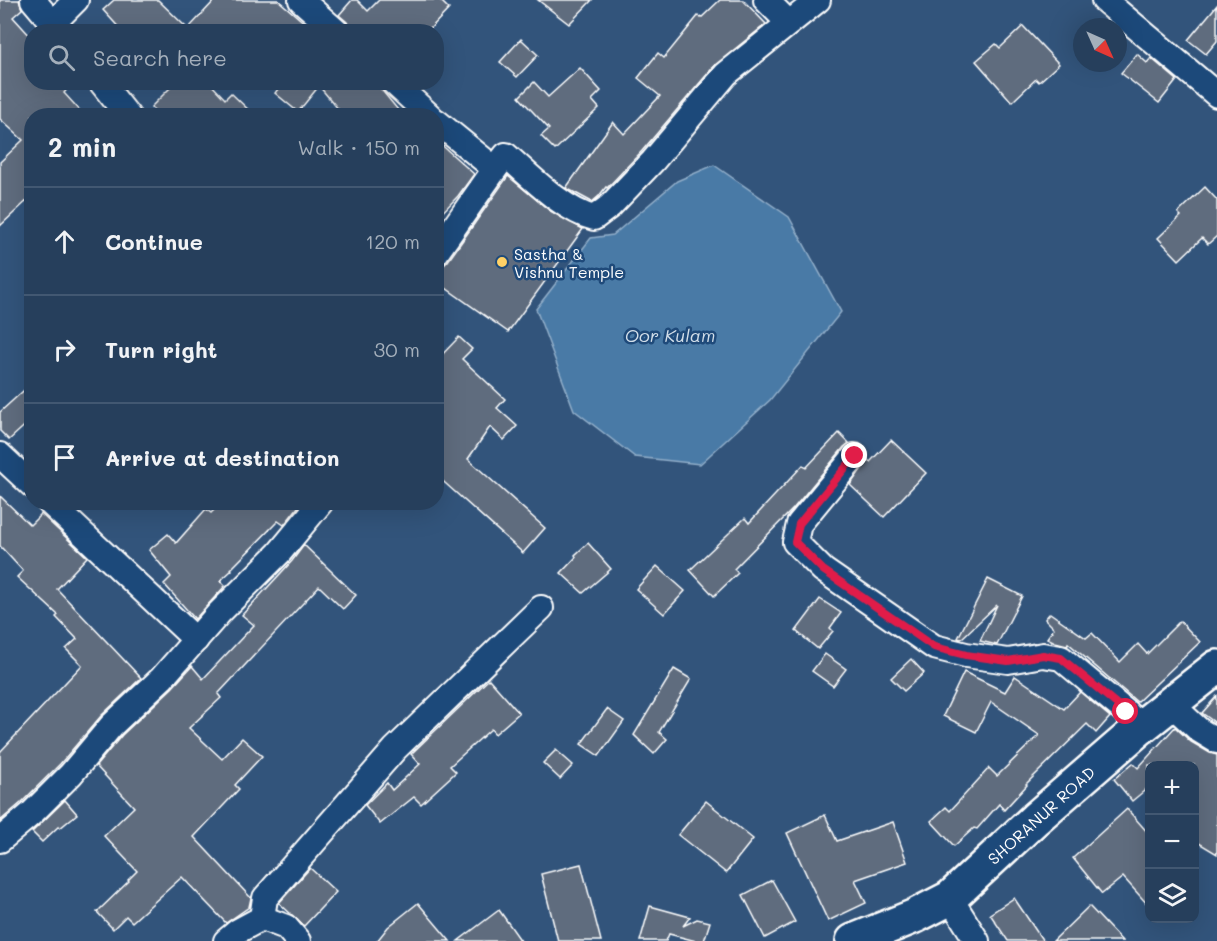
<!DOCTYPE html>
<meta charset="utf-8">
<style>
:root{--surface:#263f5c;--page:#2e4662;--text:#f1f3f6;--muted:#a4afbb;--line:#425872}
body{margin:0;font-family:Mali,sans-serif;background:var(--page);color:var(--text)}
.controls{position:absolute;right:18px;bottom:18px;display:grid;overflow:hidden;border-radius:12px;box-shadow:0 6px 24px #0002}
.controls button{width:54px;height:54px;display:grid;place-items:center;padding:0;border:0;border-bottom:2px solid var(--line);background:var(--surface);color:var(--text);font:30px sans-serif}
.compass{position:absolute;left:1073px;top:18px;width:54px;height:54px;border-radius:50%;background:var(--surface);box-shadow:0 6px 24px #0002;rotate:135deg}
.stop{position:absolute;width:18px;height:18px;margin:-14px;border:4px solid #e11d48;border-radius:50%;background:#fff}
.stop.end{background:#e11d48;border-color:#fff;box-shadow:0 2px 6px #0008}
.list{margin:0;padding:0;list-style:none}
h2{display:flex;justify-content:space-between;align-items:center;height:78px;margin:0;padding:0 24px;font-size:26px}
h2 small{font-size:20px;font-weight:400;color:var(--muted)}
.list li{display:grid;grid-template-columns:39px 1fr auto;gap:18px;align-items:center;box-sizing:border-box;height:108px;padding:0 24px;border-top:2px solid var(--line)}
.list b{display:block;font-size:22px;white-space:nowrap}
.list em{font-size:20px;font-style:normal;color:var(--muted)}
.icon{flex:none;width:33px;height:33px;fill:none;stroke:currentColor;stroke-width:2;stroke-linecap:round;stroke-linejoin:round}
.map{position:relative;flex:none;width:1217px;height:941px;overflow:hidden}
.search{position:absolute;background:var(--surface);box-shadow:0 6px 24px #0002;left:24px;top:24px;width:420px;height:66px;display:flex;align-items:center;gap:15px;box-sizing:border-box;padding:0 21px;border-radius:24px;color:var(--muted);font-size:22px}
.panel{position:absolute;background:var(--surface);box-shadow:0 6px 24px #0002;left:24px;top:108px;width:420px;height:402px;border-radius:24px}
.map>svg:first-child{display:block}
.water{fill:#4a7aa6;stroke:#92afca;stroke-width:1.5}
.building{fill:#5f6c7e;stroke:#fff;stroke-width:1.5}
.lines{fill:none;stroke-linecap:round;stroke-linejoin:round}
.street-casing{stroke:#fff;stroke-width:28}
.secondary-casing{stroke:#fff;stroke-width:38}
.street{stroke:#1f4a7a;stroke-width:24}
.secondary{stroke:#1f4a7a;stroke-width:33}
.route{stroke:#e11d48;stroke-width:8}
.poi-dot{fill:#ffd166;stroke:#1f4a7a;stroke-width:2}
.labels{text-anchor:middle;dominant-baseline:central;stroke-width:5;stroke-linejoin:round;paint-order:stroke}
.poi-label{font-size:16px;fill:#fff;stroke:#1f4a7a;text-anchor:start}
.street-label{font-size:16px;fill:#fff;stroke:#1f4a7a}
.water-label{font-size:18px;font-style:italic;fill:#d2dee9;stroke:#1f4a7a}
</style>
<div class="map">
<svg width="1217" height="941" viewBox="0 0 1217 941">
<rect width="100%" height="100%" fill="#32547b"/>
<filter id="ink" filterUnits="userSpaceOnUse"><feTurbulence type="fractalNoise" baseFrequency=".0167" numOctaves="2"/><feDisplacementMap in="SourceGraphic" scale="12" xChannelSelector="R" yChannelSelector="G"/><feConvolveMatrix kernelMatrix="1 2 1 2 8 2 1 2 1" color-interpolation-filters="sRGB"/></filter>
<g filter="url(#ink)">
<path class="water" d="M714 165 789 217 841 312 770 400 700 464 635 457 574 410 536 309 591 238 613 235 677 181Z"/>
<g class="building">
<path d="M0 0H19L22 9 13 17 32 38V82H73L64 93 85 116H32V196L0 226V162L23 140 0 119Z"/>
<path d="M114 0H158L188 29 215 0H278L315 32H123L103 10Z"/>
<path d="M352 0H357L368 11 379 0H440L449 9 427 32H351L347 22 339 15Z"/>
<path d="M538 0H592L569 24Z"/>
<path d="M720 0H743L766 24 715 65 642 151 607 188 606 187 599 196 592 202 566 188 613 122 624 134 660 96 638 78 658 53 664 58 698 16 701 18Z"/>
<path d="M1217 5V41L1206 54 1188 40Z"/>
<path d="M1023 26 1059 64 1039 82 1036 79 1012 102 976 61 996 44 1000 48Z"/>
<path d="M521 39 538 55 517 77 500 62Z"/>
<path d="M1137 54 1147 63 1151 58 1177 80 1159 103 1121 73Z"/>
<path d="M580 68 601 91 592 100 599 108 555 150 541 136 549 129 519 97 534 82 548 97Z"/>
<path d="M176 82H209L225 99 231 93 255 116H160L151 107Z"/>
<path d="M283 82H375L403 116H344L319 86 298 112 275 93Z"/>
<path d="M436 140 474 174 458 196 436 219Z"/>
<path d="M508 176 550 211 583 229 508 332 436 281V273L448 261Z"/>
<path d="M1205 187 1217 200V236L1208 244 1202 238 1179 260 1158 238 1181 216 1178 213Z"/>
<path d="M459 337 472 349 462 359 505 399 497 408 517 426 504 440 490 427 468 459 545 528 523 553 436 475V361Z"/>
<path d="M32 383V419L9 440 0 431V412Z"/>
<path d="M839 433 849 443 844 447 793 509 734 569 738 573 714 596 690 570 745 518 749 523 803 465 806 468Z"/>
<path d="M891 440 926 473 884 517 850 485 868 460 870 462Z"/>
<path d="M0 496 30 525 41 514 87 557 57 589 141 678 101 716 60 764 21 803 0 821V752L82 665 66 649 77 639 56 617 58 615 17 577 23 571 0 546Z"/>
<path d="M222 502H302L284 525 278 521 231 569 232 570 220 581 225 586 195 619 164 584 171 577 149 550 168 534 176 543 206 509 211 513Z"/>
<path d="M588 543 611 569 583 593 561 573 576 557 575 555Z"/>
<path d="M304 545 356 595 343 609 319 586 218 694 221 698 189 728 222 759 242 738 262 756 235 785 239 789 194 837 251 898 249 907 226 923 182 877 132 922 126 916 113 929 97 912 129 881 128 880 137 871 104 836 134 807 96 766 122 735 172 688 192 666 203 679 254 625 242 615 292 561Z"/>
<path d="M657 566 685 591 664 614 636 589Z"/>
<path d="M988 579 1022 596 997 645 980 641 997 605 961 639 958 638Z"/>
<path d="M820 599 841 613 830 628 833 631 818 649 796 631Z"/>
<path d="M1050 613 1086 638 1092 633 1120 662 1138 644 1147 654 1180 621 1200 642 1137 702 1068 643 1067 645 1055 642 1047 638 1054 628 1045 619Z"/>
<path d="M825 654 846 669 833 686 812 671Z"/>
<path d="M911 659 924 673 904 691 891 678Z"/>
<path d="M674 669 691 679 659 732 667 739 654 754 634 735Z"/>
<path d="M964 672 1005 692 1015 676 1064 709 1080 692 1110 717 1096 733 1087 724 1026 784 1027 785 1004 810 999 804 977 829 974 828 954 846 931 821 946 807 950 811 989 768 997 776 1039 735 991 702 976 732 943 716Z"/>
<path d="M489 679 519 713 495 734 491 729 450 766 456 772 421 804 414 797 380 824 365 805 387 783 392 790 420 764 411 754Z"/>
<path d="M1217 696V724L1202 713Z"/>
<path d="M607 709 624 721 599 756 581 744Z"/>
<path d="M1175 727 1191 742 1210 753 1217 755V854L1194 840V765H1149V787L1132 801 1114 779 1133 763 1138 768Z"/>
<path d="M556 750 573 765 560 779 543 763Z"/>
<path d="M65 800 77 814 60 828 59 826 42 842 32 832Z"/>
<path d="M706 801 753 839 726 873 678 835Z"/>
<path d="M1127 809 1149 834V906L1123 877 1102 894 1073 858Z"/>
<path d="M825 815 837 841 893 822 907 862 855 880 866 903 828 921 787 833Z"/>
<path d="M581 864 601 941H558L541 874Z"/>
<path d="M310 868 336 892 304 926 279 903Z"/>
<path d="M772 880 795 922 765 938 743 895Z"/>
<path d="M1014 898 1043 941H1008L990 914Z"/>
<path d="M418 903 450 941H377L388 927Z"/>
<path d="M650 906 690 917 683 926 697 919 710 922 704 941H696L669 934 666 941H640Z"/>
<path d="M1089 906 1122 941H1053Z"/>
<path d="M499 910 521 941H458Z"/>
</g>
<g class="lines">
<defs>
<g id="street">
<path d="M33 0 60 32"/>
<path d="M301 0 337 32"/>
<path d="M766 0 788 22"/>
<path d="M1104 0 1217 95"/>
<path d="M53 23 76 0"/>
<path d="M101 82 128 116"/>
<path d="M393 82 430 116"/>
<path d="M436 121 495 169 506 155C530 176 563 210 594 218L610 206 653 161 726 74 818 0"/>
<path d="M436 253 495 169"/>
<path d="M0 455 32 485"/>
<path d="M855 456 799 524 795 542 823 570 934 647 966 655 1008 661 1043 655 1061 658 1126 712 1140 728"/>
<path d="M49 502 196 640"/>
<path d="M1170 703 1199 730 1217 741"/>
<path d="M0 840 31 814 71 774 112 725 162 678 219 613 279 553 321 502"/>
<path d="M950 898 977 941"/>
<path d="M262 918 265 898 395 749 541 608"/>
<path d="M226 941 238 931 262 918 286 927 298 941"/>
</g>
<path id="secondary" d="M853 941 915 916 950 898 1035 819 1140 728 1217 667"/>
</defs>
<use href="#street" class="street-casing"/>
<use href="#secondary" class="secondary-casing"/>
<use href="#street" class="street"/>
<use href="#secondary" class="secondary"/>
</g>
</g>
<g class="lines" filter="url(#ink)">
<path class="route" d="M855 456 799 524 795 542 823 570 934 647 966 655 1008 661 1043 655 1061 658 1126 712"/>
</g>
<circle class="poi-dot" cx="502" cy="262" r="6"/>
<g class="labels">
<g class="poi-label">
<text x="514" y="253">Sastha &amp;<tspan x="514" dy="18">Vishnu Temple</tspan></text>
</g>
<g class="street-label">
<text transform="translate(1041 815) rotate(-42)">SHORANUR ROAD</text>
</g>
<g class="water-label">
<text x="670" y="335">Oor Kulam</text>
</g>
</g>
</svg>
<div class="controls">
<button>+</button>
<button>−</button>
<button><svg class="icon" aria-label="layers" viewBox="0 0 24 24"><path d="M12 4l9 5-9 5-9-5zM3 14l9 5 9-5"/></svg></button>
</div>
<svg class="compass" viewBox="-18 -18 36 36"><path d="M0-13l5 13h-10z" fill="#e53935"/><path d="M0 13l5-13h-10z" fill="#a4afbb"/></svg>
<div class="stop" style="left:1126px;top:712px"></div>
<div class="stop end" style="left:855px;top:456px"></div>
<div class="search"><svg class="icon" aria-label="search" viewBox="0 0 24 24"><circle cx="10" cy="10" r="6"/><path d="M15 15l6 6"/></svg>Search here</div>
<section class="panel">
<h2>2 min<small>Walk · 150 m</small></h2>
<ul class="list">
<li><svg class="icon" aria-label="ahead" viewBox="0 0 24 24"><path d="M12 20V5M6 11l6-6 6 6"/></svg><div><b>Continue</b></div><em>120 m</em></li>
<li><svg class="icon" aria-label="right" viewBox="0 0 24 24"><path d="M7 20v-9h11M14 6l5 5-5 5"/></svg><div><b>Turn right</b></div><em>30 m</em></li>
<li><svg class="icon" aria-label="arrive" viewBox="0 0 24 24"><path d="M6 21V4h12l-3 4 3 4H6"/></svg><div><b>Arrive at destination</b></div></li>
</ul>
</section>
</div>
